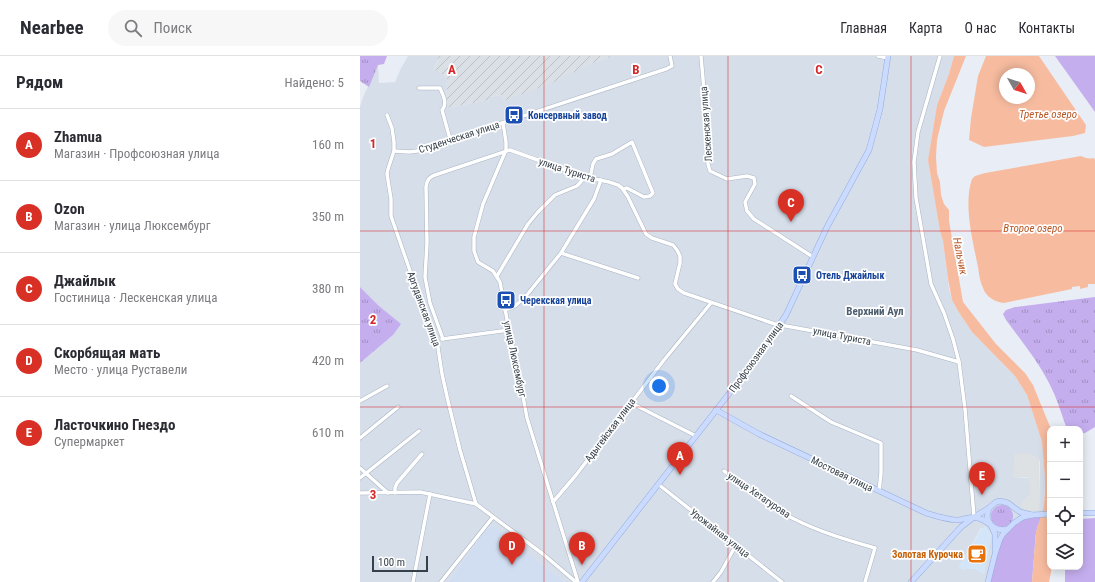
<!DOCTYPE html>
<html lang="ru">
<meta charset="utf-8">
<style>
:root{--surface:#fff;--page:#f7f7f7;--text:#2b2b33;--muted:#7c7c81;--line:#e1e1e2;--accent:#d93025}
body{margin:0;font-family:"Roboto Condensed",sans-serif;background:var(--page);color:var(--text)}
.controls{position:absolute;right:12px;bottom:12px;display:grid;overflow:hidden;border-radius:8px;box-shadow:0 2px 10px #0003}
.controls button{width:36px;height:36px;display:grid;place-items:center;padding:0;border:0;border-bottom:1px solid var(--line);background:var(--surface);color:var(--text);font:20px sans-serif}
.compass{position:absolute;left:639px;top:12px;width:36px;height:36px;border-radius:50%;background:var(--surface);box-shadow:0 2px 10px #0003;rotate:129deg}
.scale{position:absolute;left:12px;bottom:10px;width:56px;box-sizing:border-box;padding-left:4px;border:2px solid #36404a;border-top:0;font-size:11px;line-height:14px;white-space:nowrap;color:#36404a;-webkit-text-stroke:3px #fff;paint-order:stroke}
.you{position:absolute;left:299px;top:330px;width:14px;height:14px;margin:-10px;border:3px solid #fff;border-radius:50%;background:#1a73e8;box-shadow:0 0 0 6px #1a73e833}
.badge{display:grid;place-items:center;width:26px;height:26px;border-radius:50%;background:var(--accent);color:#fff;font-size:13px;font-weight:700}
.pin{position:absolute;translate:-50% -33px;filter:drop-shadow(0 1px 2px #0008)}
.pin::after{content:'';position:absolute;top:21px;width:14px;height:12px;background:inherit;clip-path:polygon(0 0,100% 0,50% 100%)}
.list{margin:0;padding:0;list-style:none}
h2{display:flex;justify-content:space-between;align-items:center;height:52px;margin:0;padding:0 16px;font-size:17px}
h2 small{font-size:13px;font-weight:400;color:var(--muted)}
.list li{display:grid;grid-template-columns:26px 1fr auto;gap:12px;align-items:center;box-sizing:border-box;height:72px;padding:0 16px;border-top:1px solid var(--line)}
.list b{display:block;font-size:15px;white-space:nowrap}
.list p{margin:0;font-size:13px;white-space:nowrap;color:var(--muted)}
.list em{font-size:13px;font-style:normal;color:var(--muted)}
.icon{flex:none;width:22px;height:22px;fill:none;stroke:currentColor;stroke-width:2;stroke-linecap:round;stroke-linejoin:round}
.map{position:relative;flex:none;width:735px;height:526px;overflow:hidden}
header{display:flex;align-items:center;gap:24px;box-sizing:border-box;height:56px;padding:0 20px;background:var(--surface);border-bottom:1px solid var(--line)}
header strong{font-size:19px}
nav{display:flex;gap:22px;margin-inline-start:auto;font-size:14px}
.search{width:280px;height:36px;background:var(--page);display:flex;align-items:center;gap:10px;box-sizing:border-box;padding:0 14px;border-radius:22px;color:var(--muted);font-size:15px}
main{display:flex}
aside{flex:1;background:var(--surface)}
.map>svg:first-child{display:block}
.residential{fill:#d6deea;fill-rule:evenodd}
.commercial{fill:#d3e6f9}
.industrial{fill:url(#industrial-furrows)}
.education{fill:#d1ddf0}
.grass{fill:url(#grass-tufts)}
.park{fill:#c5aeee}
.parking{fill:#dee1e4}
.water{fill:#f7bca0;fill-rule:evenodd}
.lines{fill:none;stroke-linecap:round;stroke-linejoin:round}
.street-casing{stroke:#aab5c2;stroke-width:4.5}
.secondary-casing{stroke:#94adda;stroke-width:6}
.street{stroke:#fff;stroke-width:3.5}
.secondary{stroke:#cadbff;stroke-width:5}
.grid{fill:none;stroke:#d62828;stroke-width:1;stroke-opacity:0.55}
.labels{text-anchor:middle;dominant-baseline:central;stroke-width:3.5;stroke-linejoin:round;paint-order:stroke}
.transit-label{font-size:10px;font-weight:bold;fill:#164399;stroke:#fff;text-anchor:start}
.street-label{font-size:10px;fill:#36404a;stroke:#fff}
.food-label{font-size:10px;font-weight:bold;fill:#c56008;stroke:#fff;text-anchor:end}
.water-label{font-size:11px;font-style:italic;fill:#b95523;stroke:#fff}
.neighbourhood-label{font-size:11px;font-weight:bold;fill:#4c5d6e;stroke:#fff}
.grid-label{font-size:13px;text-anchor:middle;font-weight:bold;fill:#d62828;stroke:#fff;stroke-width:3.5;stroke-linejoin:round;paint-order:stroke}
</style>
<header>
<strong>Nearbee</strong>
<div class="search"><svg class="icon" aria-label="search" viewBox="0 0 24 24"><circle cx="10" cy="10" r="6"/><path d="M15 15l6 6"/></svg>Поиск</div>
<nav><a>Главная</a><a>Карта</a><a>О нас</a><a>Контакты</a></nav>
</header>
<main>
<aside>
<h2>Рядом<small>Найдено: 5</small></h2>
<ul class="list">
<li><span class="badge">A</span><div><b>Zhamua</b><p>Магазин · Профсоюзная улица</p></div><em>160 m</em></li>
<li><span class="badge">B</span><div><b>Ozon</b><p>Магазин · улица Люксембург</p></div><em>350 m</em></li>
<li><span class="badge">C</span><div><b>Джайлык</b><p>Гостиница · Лескенская улица</p></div><em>380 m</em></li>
<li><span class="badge">D</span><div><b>Скорбящая мать</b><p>Место · улица Руставели</p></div><em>420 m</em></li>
<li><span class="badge">E</span><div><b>Ласточкино Гнездо</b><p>Супермаркет</p></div><em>610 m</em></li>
</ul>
</aside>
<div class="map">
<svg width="735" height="526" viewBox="0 0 735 526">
<defs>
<pattern id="industrial-furrows" width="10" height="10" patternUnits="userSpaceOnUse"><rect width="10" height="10" fill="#dae0e5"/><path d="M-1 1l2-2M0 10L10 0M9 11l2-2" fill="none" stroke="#bcc1c6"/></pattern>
<pattern id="grass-tufts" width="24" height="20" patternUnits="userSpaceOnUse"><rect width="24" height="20" fill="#c5aeee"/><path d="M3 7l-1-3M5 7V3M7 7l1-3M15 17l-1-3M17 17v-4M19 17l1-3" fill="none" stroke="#a18fc3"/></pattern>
</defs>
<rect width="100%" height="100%" fill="#e9eef6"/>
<path class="residential" d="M48 0H78L74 13 79 15 87 23 86 52 129 44V41L141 39 143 44 180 31 230 8 253 0H594L589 18 577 49 568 104 580 175 583 185 589 233 592 244 598 255 612 276 655 320 667 339 682 386 685 421 684 450 682 458 628 526H205L133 469 125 474 88 526H0V307L33 279 19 250 0 231V51L3 41 18 9 19 27 35 26 41 12ZM679 403 680 407 679 454 664 444 670 439 671 433 669 422 653 421ZM625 471 631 479 624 518 615 513 599 511 621 472 623 473Z"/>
<path class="commercial" d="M625 470 631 479 624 518 615 513 610 512 603 514 599 511 622 472 623 473Z"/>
<path class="industrial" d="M78 0H253L230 8 192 27 143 45 141 39 129 41V44L86 52 87 23 79 15 74 14Z"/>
<path class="education" d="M133 469 205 526H88L125 474Z"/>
<g class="grass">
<path d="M0 0H27L24 8 18 9 9 31 0 25Z"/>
<path d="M0 231 19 250 41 268 33 279 0 307Z"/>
<path d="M735 241V371L725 377 720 378V373H707C701 357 697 342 689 327 677 304 661 284 646 264L643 258 646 254 655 251Z"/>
<circle cx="642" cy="460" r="11"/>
</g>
<g class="park">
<path d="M695 0H735V56Z"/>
<path d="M682 458 676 476 672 526H628L640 483 663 461Z"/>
<path d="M735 462V526H705V511H720V463Z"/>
</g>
<path class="parking" d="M655 397 671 398 679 403V454L671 455 664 454 661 449 664 444 670 439V427L669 422 667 421H653Z"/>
<g class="water">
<path d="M594 0H606L584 55 577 84 576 101 577 117 580 126 581 139 584 148 589 154V165L603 246 636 288 665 317 673 329 691 373H690V511H692L689 526H672L676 476 684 450 685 436V421L682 386 667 339 655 320 612 276 598 255 592 244 588 223 583 185 580 175 568 104 577 49 589 18Z"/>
<path d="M626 0H679L726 69 725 77 713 80 624 91 609 84 611 62 618 20ZM645 18H669V42H645Z"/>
<path d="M721 100C725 102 729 103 734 102L735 104V228H728V231L720 233V230L712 231V233L644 247C635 246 626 241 623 232 620 226 619 218 618 211 613 186 603 148 612 123L615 120 625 117Z"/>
</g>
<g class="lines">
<defs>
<g id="street">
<path d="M341 0 348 80V108L350 115 367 123 387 120 394 122 395 128 385 146 387 155 394 163 453 201"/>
<path d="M518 0 528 2"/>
<path d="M580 0 558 76 554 106 555 125 556 142 571 228 584 257 593 283 599 306 605 353 614 461"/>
<path d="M59 32H80C83 39 88 48 82 54L90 83"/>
<path d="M27 59 32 72 34 86V95L28 113 27 118 31 143V160L56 232 77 285 82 318 88 345 100 394 116 448"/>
<path d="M143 67 146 86V94L123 148 114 181V195L118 206 133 215 140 226 149 274 159 319 167 362 218 526"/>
<path d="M34 95 49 96 57 95 306 13 312 10 310 0"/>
<path d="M230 122 233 108 236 103 252 98 272 86 293 137 290 140 284 141 267 132 263 133"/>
<path d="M201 197 278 222"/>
<path d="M137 220 168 168 177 157 195 139 217 130 225 121"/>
<path d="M145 254 155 250 166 240 201 197 234 143 241 124"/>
<path d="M82 283 149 274"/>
<path d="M83 283 70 247 65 221 67 187 66 131C67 124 69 121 75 119L150 94 225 121 249 126 258 129 262 132 268 141 286 178 292 182 313 189 317 194 320 200V207L315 228 318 233 324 237 415 268 557 294 599 306"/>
<path d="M431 340 471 366 521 387V417L519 435"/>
<path d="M0 345 27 330"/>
<path d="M271 347 336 380"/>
<path d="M0 382 38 351"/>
<path d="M0 412 28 437"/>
<path d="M364 415C386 431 409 451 434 463 460 476 487 484 515 492L505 526"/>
<path d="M0 422 59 375"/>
<path d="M298 428 422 526"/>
<path d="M0 437 60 436 116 448 183 498 216 526"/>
<path d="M35 437V432L37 427 62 398"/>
<path d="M193 446 216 419 304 304 351 247"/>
<path d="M53 526 70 438"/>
<path d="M81 526 133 461"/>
<path d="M353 526 361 516 376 489"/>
</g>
<g id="secondary">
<path d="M356 354 399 378 566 457C576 460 589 464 599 464 606 463 611 460 618 462 631 465 633 477 648 473"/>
<path d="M629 452 627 461 635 478V493"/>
<path d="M720 457H735"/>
<path d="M222 526 382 321 411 281 426 259 467 171 509 94 520 53 528 0"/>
<path d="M551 526 601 471 614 461 629 452 636 446 640 445 648 447 660 456 672 459"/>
<path d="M628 526 635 498 640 483 643 478 654 467 663 461 672 459 690 458"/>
</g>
</defs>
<use href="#street" class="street-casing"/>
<use href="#secondary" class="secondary-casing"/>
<use href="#street" class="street"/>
<use href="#secondary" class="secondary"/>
</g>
<path class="grid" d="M184 0V526M368 0V526M551 0V526M0 175H735M0 351H735"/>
<defs>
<symbol id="bus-square" viewBox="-11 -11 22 22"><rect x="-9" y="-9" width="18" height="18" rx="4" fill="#1a4fb4" stroke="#fff"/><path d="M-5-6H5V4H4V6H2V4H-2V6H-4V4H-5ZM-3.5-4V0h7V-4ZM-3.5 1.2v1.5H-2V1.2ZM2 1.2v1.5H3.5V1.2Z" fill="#fff"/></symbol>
<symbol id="cafe-square" viewBox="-11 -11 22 22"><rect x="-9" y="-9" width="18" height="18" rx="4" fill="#e8710a" stroke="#fff"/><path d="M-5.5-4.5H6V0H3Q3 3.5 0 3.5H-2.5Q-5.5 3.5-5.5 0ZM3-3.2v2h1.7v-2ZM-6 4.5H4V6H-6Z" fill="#fff"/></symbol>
</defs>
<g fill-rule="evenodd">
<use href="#bus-square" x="143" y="48" width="22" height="22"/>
<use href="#bus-square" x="431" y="208" width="22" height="22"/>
<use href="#bus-square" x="135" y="233" width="22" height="22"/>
<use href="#cafe-square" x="606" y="487" width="22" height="22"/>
</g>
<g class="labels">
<g class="transit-label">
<text x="168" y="59">Консервный завод</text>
<text x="456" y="219">Отель Джайлык</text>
<text x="160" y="244">Черекская улица</text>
</g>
<g class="street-label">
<text transform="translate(346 68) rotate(-94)">Лескенская улица</text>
<text transform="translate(99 81) rotate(-18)">Студенческая улица</text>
<text transform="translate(207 114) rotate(18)">улица Туриста</text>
<text transform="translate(64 253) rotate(70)">Аргуданская улица</text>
<text transform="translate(482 280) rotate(11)">улица Туриста</text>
<text transform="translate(396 301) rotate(-54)">Профсоюзная улица</text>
<text transform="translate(155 303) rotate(78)">улица Люксембург</text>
<text transform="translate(250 374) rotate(-53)">Адыгейская улица</text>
<text transform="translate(482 418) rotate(26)">Мостовая улица</text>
<text transform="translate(399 439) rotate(34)">улица Хетагурова</text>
<text transform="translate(360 477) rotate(38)">Урожайная улица</text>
</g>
<g class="food-label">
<text x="603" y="498">Золотая Курочка</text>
</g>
<g class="water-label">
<text x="688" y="58">Третье озеро</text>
<text x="673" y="172">Второе озеро</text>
<text transform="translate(600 200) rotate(79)">Нальчик</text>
</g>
<g class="neighbourhood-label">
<text x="515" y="255">Верхний Аул</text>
</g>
</g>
<g class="grid-label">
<text x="92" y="18">A</text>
<text x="276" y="18">B</text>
<text x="459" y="18">C</text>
<text x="13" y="92">1</text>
<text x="13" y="268">2</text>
<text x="13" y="443">3</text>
</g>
</svg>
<div class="controls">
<button>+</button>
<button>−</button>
<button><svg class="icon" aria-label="locate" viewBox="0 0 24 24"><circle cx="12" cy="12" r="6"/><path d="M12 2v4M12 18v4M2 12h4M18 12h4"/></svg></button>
<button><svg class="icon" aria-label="layers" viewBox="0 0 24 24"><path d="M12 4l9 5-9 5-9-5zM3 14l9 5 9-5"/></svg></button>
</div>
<svg class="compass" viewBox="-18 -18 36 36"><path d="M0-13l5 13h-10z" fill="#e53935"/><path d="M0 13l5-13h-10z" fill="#7c7c81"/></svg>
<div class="scale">100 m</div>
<div class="you"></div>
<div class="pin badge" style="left:320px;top:419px">A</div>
<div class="pin badge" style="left:222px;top:509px">B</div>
<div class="pin badge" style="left:431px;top:166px">C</div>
<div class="pin badge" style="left:152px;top:509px">D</div>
<div class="pin badge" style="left:622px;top:439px">E</div>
</div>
</main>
